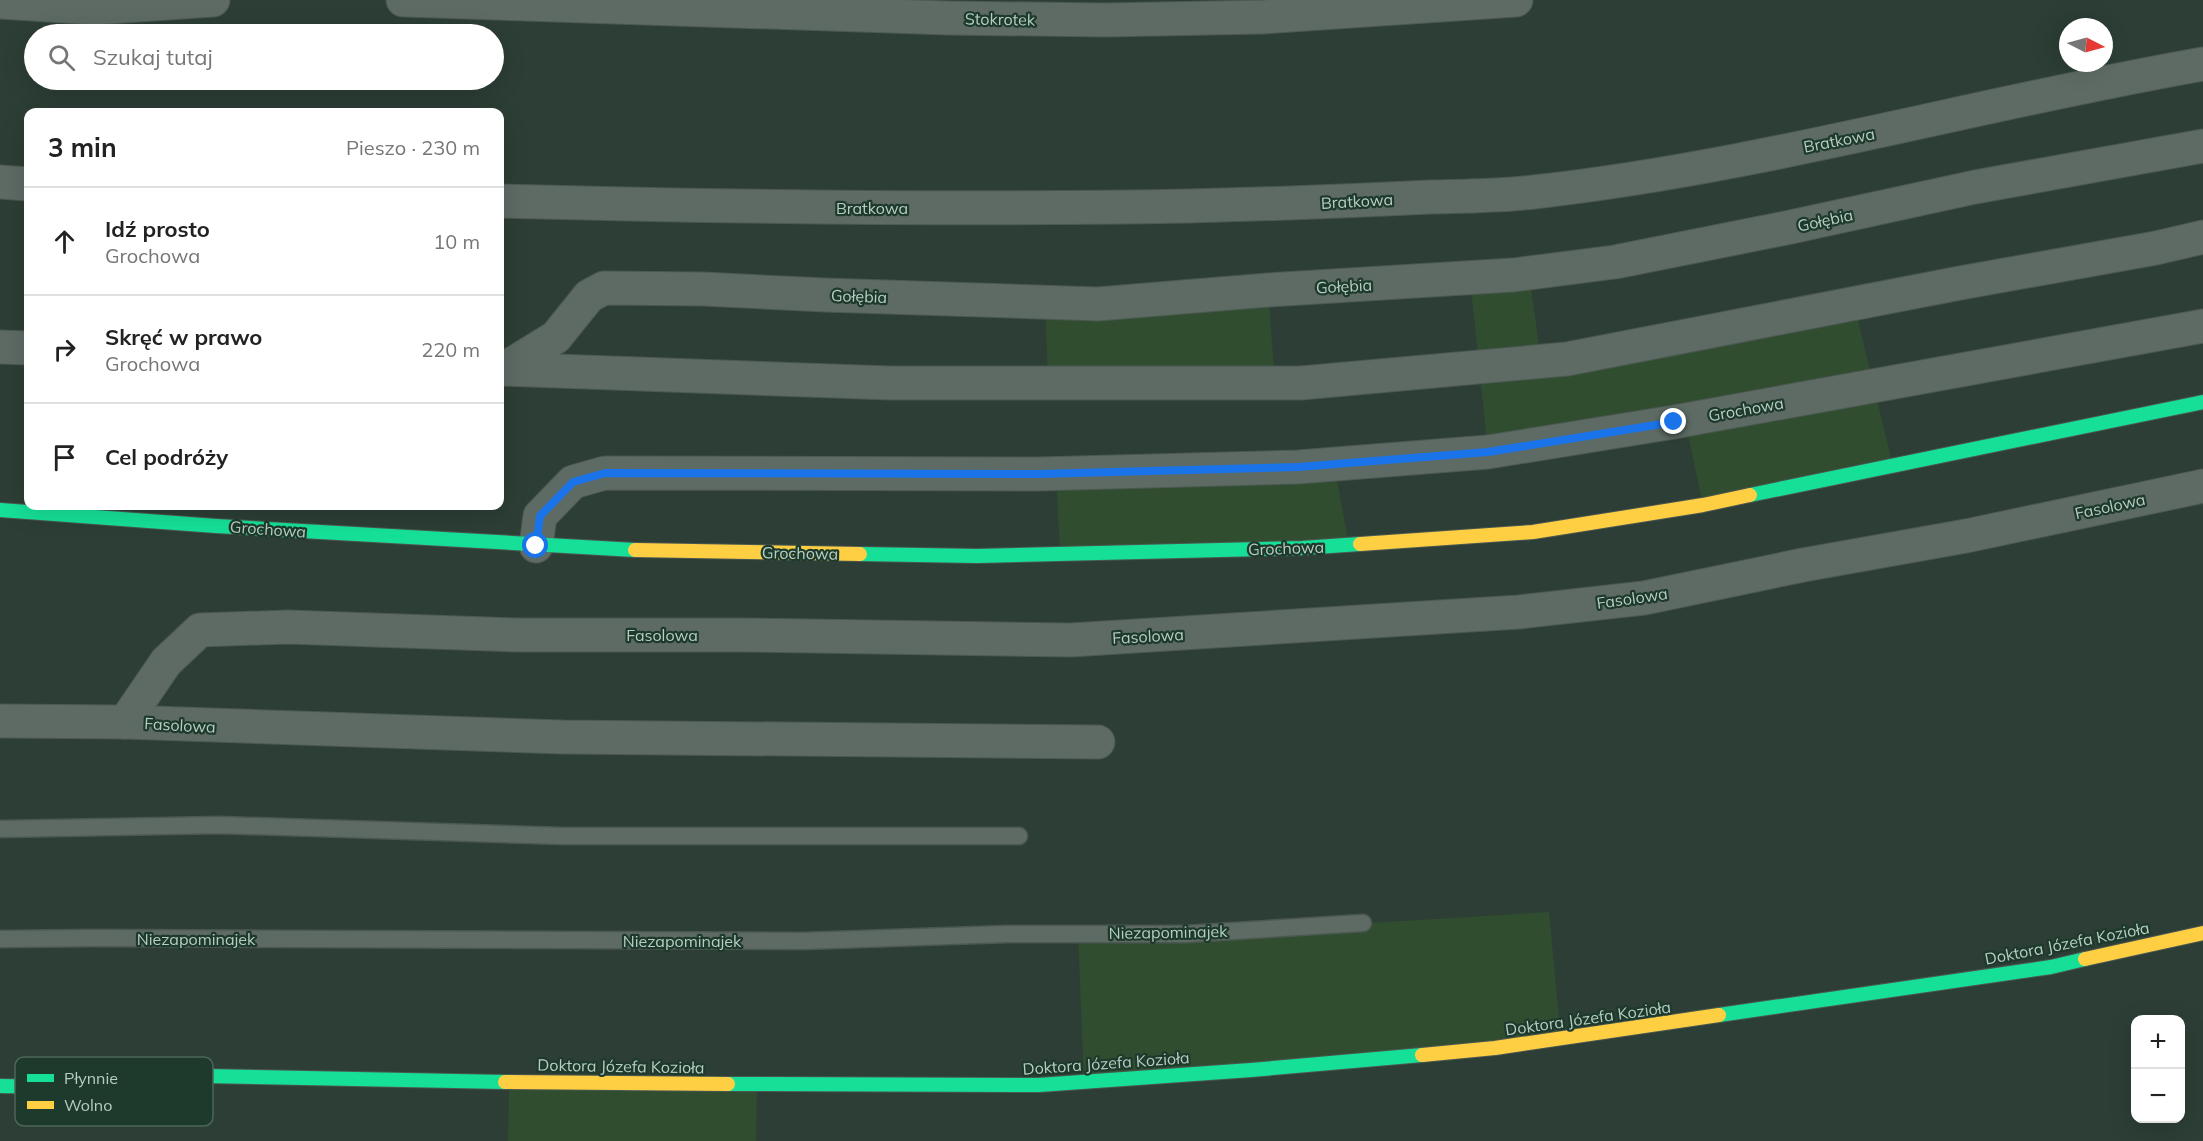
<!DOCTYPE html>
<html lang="pl">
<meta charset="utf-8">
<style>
:root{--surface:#fff;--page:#f2f2f2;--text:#222;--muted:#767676;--line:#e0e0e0}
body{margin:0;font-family:Mulish,sans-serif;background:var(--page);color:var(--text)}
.controls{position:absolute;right:18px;bottom:18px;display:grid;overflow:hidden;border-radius:12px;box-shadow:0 6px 24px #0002}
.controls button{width:54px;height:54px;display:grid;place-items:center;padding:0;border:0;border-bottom:2px solid var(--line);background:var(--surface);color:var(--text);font:30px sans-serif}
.compass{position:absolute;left:2059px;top:18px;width:54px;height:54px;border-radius:50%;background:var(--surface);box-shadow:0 6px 24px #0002;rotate:96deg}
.stop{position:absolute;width:18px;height:18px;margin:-14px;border:4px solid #1a73e8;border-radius:50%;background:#fff}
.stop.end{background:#1a73e8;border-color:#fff;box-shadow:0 2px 6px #0008}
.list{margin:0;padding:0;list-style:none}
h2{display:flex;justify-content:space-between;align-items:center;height:78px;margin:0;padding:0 24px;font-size:26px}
h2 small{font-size:20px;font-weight:400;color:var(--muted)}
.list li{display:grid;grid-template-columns:39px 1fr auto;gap:18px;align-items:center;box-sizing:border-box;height:108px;padding:0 24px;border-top:2px solid var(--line)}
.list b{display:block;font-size:22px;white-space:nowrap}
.list p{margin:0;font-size:20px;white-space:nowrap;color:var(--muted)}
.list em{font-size:20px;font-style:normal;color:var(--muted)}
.icon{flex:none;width:33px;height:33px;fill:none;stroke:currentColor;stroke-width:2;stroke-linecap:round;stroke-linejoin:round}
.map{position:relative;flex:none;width:2203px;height:1141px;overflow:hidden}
.search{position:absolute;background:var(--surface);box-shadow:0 6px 24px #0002;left:24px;top:24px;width:480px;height:66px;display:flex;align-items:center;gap:15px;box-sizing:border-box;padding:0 21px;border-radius:33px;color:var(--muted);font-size:22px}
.panel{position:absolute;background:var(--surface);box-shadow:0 6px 24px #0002;left:24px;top:108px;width:480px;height:402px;border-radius:12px}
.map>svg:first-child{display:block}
.green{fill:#314d30}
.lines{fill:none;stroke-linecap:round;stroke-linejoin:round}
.lane-casing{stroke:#4b5851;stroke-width:19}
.street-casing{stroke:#4b5851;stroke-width:35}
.fast-casing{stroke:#4b5851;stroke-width:16}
.slow-casing{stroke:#4b5851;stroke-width:16}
.lane{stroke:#5d6b64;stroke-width:16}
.street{stroke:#5d6b64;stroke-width:33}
.fast{stroke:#16e098;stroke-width:14}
.slow{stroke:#ffcf43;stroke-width:14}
.route{stroke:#1a73e8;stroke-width:8}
.labels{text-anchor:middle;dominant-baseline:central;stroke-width:4.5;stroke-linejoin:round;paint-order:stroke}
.street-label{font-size:16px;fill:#b7cec3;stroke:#1e3a2c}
.key{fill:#1e3a2c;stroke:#4c6659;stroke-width:1.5}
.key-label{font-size:16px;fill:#b7cec3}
</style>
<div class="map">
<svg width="2203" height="1141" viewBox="0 0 2203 1141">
<rect width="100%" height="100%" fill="#2c3e35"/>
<g class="green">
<path d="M1529 273 1541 361 1854 303 1893 467 1703 505 1685 420 1488 452 1470 278Z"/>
<path d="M1268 290 1275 383H1048L1045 302Z"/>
<path d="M1334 464 1349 545 1060 554 1056 474Z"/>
<path d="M1549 912 1561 1039 1084 1082 1078 933 1186 934Z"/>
<path d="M509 1081 757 1084 756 1141H508Z"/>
</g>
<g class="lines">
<defs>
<g id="lane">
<path d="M0 829 220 825 564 836H1019"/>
<path d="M0 939 93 938 803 941 1007 934H1186L1363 923"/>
</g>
<g id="street">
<path d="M403 0 948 18 1105 20 1263 17 1516 0"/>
<path d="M0 2 94 8 213 0"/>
<path d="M0 182 28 184"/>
<path d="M500 201C730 207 959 210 1189 206 1270 204 1350 201 1431 197 1465 196 1500 196 1534 192 1760 167 1979 103 2203 64"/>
<path d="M0 347 28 348"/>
<path d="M501 369 890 383H1301L1567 359 1960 283 2156 248 2203 237"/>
<path d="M504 369 556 337 589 296 604 288 703 289 825 295 1098 304 1268 290 1513 275 1615 262 1786 228 1975 187 2203 146"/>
<path d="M536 546 540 516 573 482 605 473 1038 474 1298 467 1488 452 1674 422 2203 326"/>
<path d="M0 721 125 722 562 737 1098 742"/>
<path d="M125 722 166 662 200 630 288 627 518 635H742L1071 640 1519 612 1644 598 1803 565 1966 536 2203 486"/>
</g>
<g id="fast">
<path d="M1750 495 2203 402"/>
<path d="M0 510 216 526 635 550"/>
<path d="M860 554 977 556 1302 548 1360 544"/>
<path d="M1719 1015 2051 967 2085 959"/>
<path d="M728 1084 1039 1085 1251 1070 1422 1055"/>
<path d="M0 1086 54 1087 205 1076 505 1082"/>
</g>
<g id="slow">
<path d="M1360 544 1533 532 1703 505 1750 495"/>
<path d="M635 550 860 554"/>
<path d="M2085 959 2203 933"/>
<path d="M1422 1055 1495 1048 1719 1015"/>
<path d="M505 1082 728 1084"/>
</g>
</defs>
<use href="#lane" class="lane-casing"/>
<use href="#street" class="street-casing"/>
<use href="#fast" class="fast-casing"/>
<use href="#slow" class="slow-casing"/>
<use href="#lane" class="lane"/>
<use href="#street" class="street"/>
<use href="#fast" class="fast"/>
<use href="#slow" class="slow"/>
</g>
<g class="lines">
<path class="route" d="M536 546 540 516 573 482 605 473 1038 474 1298 467 1488 452 1674 422"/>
</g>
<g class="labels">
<g class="street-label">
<text transform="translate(1000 19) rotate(1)">Stokrotek</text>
<text transform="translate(1839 140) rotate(-11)">Bratkowa</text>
<text transform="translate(1357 201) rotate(-3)">Bratkowa</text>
<text x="872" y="208">Bratkowa</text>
<text transform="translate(1825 220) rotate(-12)">Gołębia</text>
<text transform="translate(1344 286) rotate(-3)">Gołębia</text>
<text transform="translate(859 296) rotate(2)">Gołębia</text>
<text transform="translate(1746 409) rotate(-10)">Grochowa</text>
<text transform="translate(2110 506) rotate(-12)">Fasolowa</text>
<text transform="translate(268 529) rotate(4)">Grochowa</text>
<text transform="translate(1286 548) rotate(-2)">Grochowa</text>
<text transform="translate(800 553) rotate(1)">Grochowa</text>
<text transform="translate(1632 598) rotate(-8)">Fasolowa</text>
<text x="662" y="635">Fasolowa</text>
<text transform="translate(1148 636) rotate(-3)">Fasolowa</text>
<text transform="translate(180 725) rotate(3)">Fasolowa</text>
<text transform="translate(1168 932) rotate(-1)">Niezapominajek</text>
<text x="196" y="939">Niezapominajek</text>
<text x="682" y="941">Niezapominajek</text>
<text transform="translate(2067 943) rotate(-11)">Doktora Józefa Kozioła</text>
<text transform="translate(1588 1018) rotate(-8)">Doktora Józefa Kozioła</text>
<text transform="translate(1106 1063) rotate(-4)">Doktora Józefa Kozioła</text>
<text transform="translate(621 1066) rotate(1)">Doktora Józefa Kozioła</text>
</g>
</g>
<rect x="15" y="1057" width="198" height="69" rx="9" class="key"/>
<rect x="27" y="1074" width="27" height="8" fill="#16e098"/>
<rect x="27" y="1101" width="27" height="8" fill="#ffcf43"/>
<g class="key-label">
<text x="64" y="1084">Płynnie</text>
<text x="64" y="1111">Wolno</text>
</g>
</svg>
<div class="controls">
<button>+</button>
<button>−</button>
</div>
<svg class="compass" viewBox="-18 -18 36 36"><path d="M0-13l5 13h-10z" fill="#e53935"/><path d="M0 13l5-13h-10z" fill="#767676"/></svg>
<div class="stop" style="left:536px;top:546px"></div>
<div class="stop end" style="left:1674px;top:422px"></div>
<div class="search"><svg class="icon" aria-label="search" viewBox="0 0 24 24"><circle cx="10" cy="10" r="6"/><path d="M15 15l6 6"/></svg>Szukaj tutaj</div>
<section class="panel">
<h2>3 min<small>Pieszo · 230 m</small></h2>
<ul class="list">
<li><svg class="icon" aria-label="ahead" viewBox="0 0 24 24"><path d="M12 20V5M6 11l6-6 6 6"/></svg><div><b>Idź prosto</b><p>Grochowa</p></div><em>10 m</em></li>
<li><svg class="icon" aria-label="right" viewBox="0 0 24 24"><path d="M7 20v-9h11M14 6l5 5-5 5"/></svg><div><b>Skręć w prawo</b><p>Grochowa</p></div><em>220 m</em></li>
<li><svg class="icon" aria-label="arrive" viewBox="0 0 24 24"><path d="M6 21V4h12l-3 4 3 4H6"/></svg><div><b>Cel podróży</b></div></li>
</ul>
</section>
</div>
